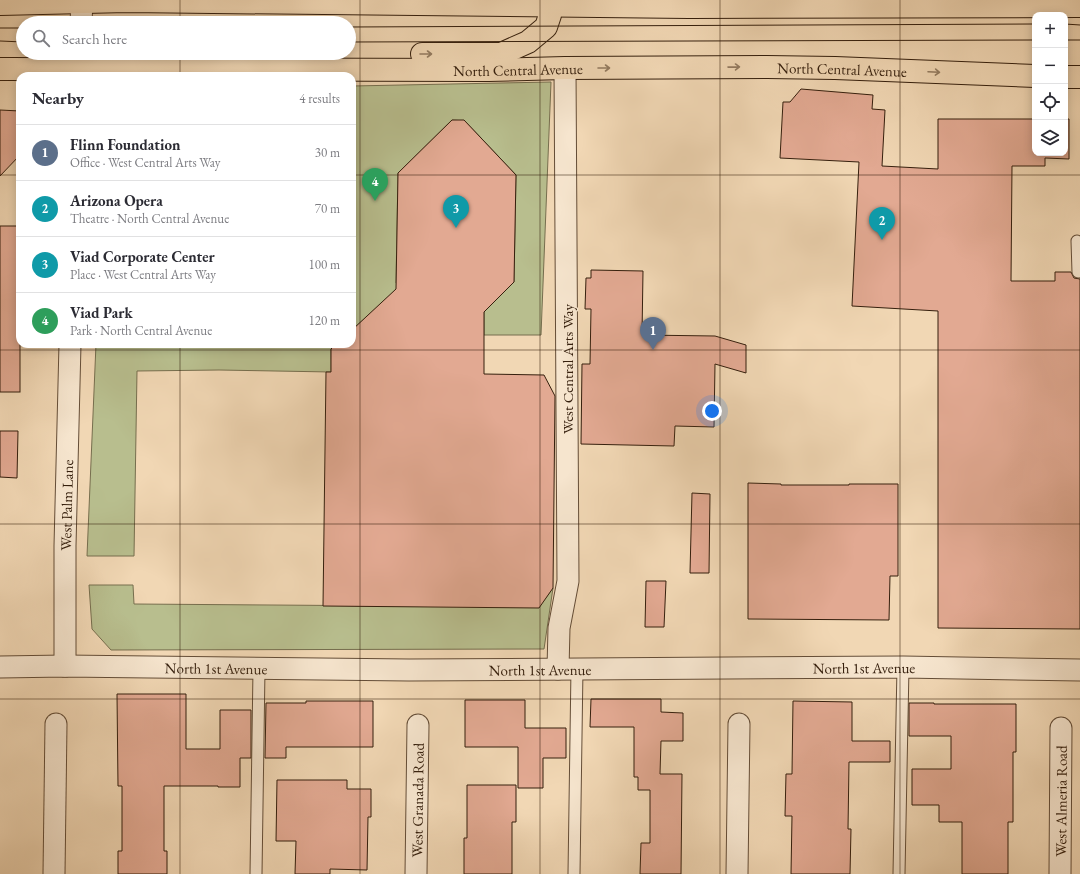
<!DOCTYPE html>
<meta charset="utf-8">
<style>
:root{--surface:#fff;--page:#f2f2f3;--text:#2b2b33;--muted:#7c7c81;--line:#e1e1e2;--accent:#2563eb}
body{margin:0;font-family:"EB Garamond",serif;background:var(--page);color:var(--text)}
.controls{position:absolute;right:12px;top:12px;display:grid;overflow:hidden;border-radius:8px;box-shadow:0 2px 10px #0003}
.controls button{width:36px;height:36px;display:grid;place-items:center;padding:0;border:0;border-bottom:1px solid var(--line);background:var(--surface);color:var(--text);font:20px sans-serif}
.you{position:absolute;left:712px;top:411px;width:14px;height:14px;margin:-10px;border:3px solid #fff;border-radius:50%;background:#1a73e8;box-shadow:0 0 0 6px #1a73e833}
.badge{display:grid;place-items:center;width:26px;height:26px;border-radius:50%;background:var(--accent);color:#fff;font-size:13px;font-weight:700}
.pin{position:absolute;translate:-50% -33px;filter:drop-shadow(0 1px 2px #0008)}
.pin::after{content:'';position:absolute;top:21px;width:14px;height:12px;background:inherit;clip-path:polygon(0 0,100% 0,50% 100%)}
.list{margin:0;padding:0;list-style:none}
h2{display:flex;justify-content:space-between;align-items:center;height:52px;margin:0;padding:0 16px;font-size:17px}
h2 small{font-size:13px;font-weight:400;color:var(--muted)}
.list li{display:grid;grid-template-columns:26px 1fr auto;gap:12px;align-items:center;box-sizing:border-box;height:56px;padding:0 16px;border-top:1px solid var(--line)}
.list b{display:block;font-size:15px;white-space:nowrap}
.list p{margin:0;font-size:13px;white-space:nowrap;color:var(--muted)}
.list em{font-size:13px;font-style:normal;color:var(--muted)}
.icon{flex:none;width:22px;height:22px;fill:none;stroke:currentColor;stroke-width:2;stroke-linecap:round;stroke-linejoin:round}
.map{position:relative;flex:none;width:1080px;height:874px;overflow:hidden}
.search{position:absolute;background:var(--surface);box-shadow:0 2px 10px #0003;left:16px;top:16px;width:340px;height:44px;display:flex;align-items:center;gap:10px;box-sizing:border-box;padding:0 14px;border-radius:22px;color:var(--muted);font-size:15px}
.panel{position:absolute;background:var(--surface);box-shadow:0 2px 10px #0003;left:16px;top:72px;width:340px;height:276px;border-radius:12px}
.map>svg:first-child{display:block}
.green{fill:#b8be8e;stroke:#766e4e}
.building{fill:#e2a992;stroke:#351f0d}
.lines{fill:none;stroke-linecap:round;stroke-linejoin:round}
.lane-casing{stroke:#644d37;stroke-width:13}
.street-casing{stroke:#644d37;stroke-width:23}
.primary-casing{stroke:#351f0d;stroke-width:24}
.lane{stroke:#f6e5ce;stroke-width:11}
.street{stroke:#f6e5ce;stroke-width:21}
.primary{stroke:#f1d7b4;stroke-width:22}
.tram{stroke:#351f0d;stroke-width:1}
.oneway{stroke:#937b60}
.grid{fill:none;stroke:#351f0d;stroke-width:1;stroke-opacity:0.55}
.labels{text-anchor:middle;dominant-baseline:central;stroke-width:3;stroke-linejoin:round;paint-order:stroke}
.street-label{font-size:15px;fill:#351f0d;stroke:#f6e5ce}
</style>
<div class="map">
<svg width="1080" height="874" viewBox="0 0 1080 874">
<rect width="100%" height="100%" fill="#f1d7b4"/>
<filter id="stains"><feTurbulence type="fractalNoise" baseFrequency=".005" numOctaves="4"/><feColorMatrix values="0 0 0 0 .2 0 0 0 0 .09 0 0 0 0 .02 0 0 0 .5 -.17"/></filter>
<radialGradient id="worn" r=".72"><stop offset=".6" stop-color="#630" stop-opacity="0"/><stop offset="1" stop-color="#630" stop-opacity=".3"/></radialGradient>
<g class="green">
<path d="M551 82 541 335H484V312L514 282 516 175 465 121 452 120 398 173 396 283 400 286 352 330V86Z"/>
<path d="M96 344H336L331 349V372L219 370 137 371 134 556H87Z"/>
<path d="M89 585H133L134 604 539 607 553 588 544 649 111 650 92 629Z"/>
</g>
<g class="building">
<path d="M801 89 873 95 872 109 885 110 882 166 938 169V119H1035V153H1065V119H1069V159L1045 158V166H1012L1011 281H1055V272H1071L1074 278 1080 279V629L938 628V311L852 306 859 162 780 158 783 102H790Z"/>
<path d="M0 110 20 111V155L0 176Z"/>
<path d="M452 120H464L516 175 514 282 484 312V374L544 375 555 396 553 588 539 608 323 606 326 372H331V349L336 344H352V330L396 289 398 173Z"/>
<rect x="0" y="226" width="20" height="166"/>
<path d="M591 270 643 271 642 335 715 336 746 345V373L715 364 714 427 675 426 674 446 581 444 582 364H590L591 309H585L586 278H591Z"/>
<path d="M0 431H18L17 478 0 477Z"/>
<path d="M748 483 781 484V485H849V484H898V576H890L889 620 748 619Z"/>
<path d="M692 493 710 494 709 573H690Z"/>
<path d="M646 581H666L664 627H645Z"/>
<path d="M117 694H186V749H220V710H251V758H240V787H218V786H164V851H167V874H118V851H122V786H118Z"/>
<path d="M591 699H661V712L683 713V741H661L660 774H682L681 874H640L641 843H650V790H638V777H634V727H590Z"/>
<path d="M465 700H525V728H566V758H543V788H518V747H465Z"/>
<path d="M306 701H373V747H286V758H265L266 703H306Z"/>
<path d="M793 701 852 702V741H890V762H849L848 829H851L850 874H791L792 816H785L786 774H792Z"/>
<path d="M909 703H934V704H1016V752H1013V822H1008V874H962V822H939V805H912V769H951V736H909Z"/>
<path d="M277 780H347V789H371V817H368L367 870 330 869V874H295L296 841H276Z"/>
<path d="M467 785H516V822H512V874H464V838H467Z"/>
</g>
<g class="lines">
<defs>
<g id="lane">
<path d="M1077 241 1078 272"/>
<path d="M256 874 259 669"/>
<path d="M574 874 577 668"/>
<path d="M899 874 903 667"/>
</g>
<g id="street">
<path d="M81 23 82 0"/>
<path d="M77 76 78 53"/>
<path id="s1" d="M65 666V546L70 344"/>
<path id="s2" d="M0 667 65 666 409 670 903 667 1080 670"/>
<path d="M558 669 559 628 568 581 565 68"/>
<path d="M54 874 56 724"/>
<path id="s3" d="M416 874 418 725"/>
<path d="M737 874 739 724"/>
<path id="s4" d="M1060 874 1061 728"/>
</g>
<g id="primary">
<path d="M0 4 127 1 689 7 1080 6"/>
<path d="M422 54H501L528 42 546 27 550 15 548 6"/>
<path id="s5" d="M0 69 488 70 565 68 767 67 835 68 1035 76"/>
<path d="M1065 77H1080"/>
</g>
</defs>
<use href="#lane" class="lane-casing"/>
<use href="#street" class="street-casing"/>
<use href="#primary" class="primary-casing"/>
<use href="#lane" class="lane"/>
<use href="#street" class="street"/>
<use href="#primary" class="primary"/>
<g class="tram">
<path d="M1065 24 1080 25"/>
<path d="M349 27 1035 24"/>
<path d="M0 28H23"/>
<path d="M1065 40H1080"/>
<path d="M0 41 23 42"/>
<path d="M349 42 1035 40"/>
</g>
</g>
<defs><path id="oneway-shaft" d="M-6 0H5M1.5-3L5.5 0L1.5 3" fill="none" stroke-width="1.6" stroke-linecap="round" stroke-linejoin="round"/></defs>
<g class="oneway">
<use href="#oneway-shaft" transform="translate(426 54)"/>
<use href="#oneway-shaft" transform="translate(734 67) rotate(-1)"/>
<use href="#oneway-shaft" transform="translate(604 68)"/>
<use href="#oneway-shaft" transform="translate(934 72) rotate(3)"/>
</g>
<path class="grid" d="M180 0V23M360 0V874M540 0V874M720 0V874M900 0V874M180 53V76M0 175H20M352 175H1080M180 344V874M0 350H1080M0 524H1080M0 699H1080"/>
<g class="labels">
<g class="street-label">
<text stroke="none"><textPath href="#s5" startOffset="518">North Central Avenue</textPath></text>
<text stroke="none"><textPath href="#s5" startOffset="842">North Central Avenue</textPath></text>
<text transform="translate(567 369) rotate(-90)">West Central Arts Way</text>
<text stroke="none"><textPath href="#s1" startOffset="161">West Palm Lane</textPath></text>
<text stroke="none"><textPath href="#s2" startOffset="216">North 1st Avenue</textPath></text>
<text stroke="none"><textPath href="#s2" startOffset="864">North 1st Avenue</textPath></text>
<text stroke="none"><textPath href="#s2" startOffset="540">North 1st Avenue</textPath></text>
<text stroke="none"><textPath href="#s3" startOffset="74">West Granada Road</textPath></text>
<text stroke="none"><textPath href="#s4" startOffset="73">West Almeria Road</textPath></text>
</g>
</g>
<rect width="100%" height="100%" filter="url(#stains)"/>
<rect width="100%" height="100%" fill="url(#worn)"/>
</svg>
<div class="controls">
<button>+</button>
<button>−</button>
<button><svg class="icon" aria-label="locate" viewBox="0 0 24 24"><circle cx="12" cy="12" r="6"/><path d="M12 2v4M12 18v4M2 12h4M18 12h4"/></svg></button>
<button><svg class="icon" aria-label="layers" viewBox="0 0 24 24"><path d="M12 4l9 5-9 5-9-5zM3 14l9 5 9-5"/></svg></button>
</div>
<div class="you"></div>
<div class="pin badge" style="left:653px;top:350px;background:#5c6f8a">1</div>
<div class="pin badge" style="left:882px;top:240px;background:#0f9aa8">2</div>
<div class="pin badge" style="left:456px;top:228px;background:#0f9aa8">3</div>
<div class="pin badge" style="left:375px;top:201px;background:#2e9e5b">4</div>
<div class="search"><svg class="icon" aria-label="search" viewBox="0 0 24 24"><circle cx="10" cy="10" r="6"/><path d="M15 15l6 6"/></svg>Search here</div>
<section class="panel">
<h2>Nearby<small>4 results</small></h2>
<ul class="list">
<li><span class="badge" style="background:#5c6f8a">1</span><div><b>Flinn Foundation</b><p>Office · West Central Arts Way</p></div><em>30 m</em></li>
<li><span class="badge" style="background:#0f9aa8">2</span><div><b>Arizona Opera</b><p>Theatre · North Central Avenue</p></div><em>70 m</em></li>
<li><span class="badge" style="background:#0f9aa8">3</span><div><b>Viad Corporate Center</b><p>Place · West Central Arts Way</p></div><em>100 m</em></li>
<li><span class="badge" style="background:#2e9e5b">4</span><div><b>Viad Park</b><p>Park · North Central Avenue</p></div><em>120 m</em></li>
</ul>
</section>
</div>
